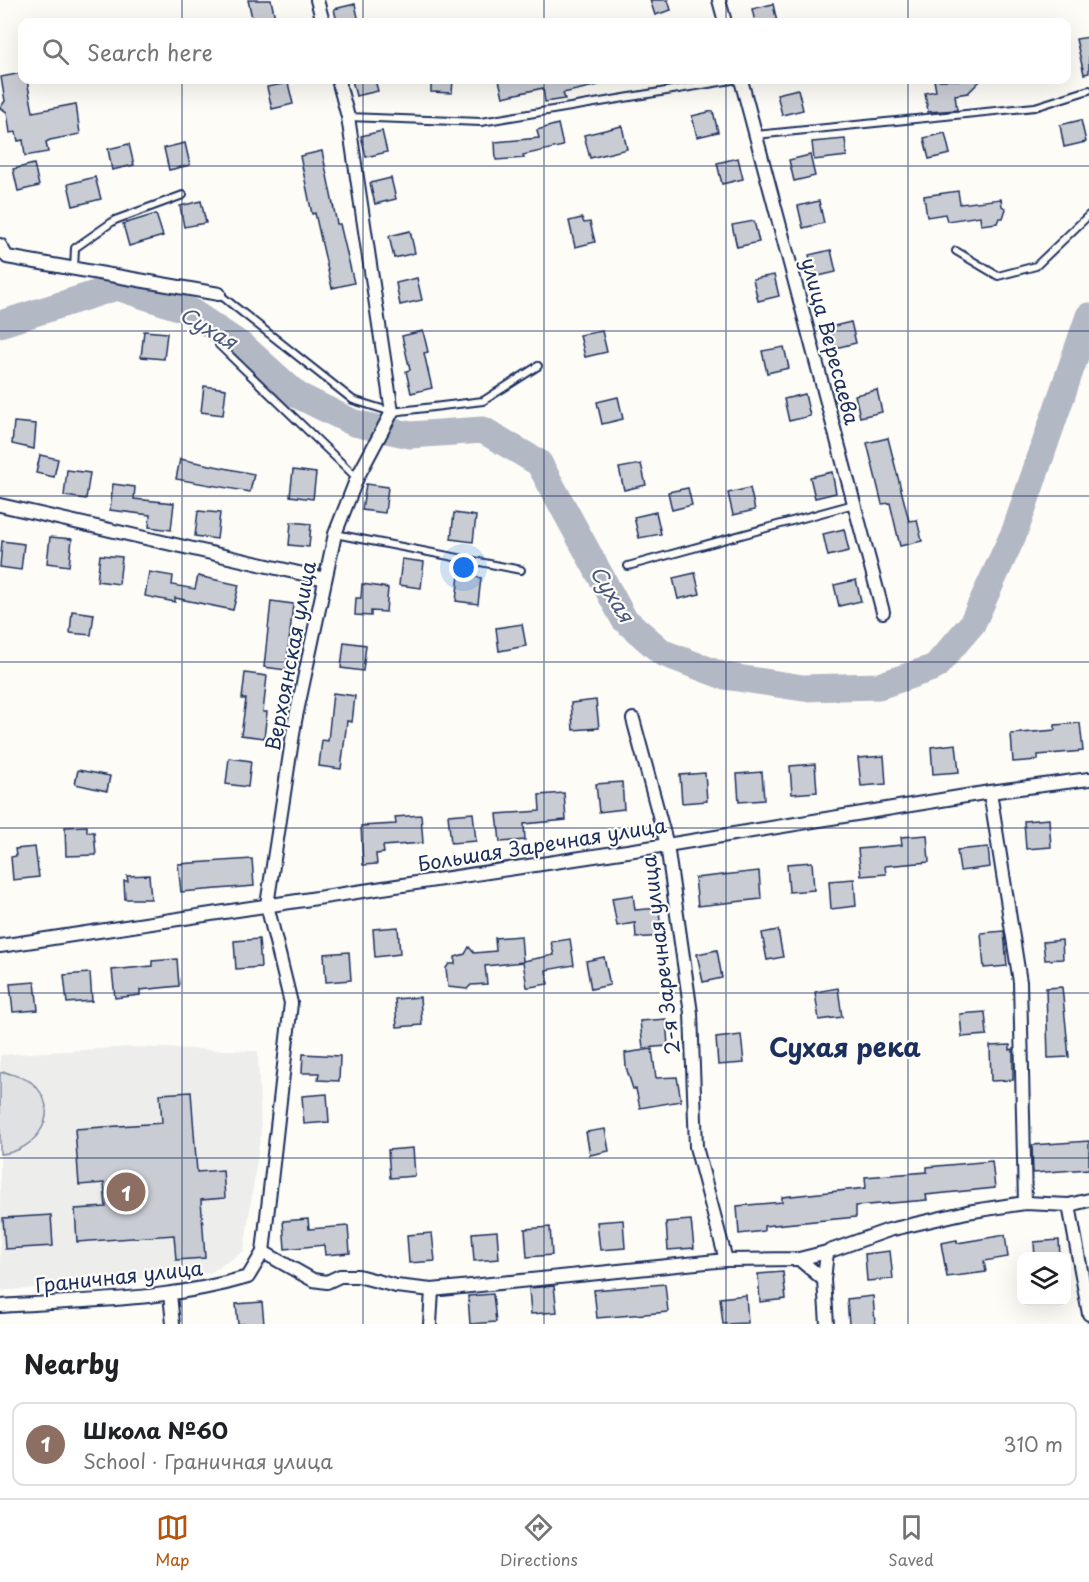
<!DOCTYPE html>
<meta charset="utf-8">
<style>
:root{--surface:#fff;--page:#f6f6f6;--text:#202124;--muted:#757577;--line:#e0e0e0;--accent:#b45309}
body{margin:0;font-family:"Playpen Sans",sans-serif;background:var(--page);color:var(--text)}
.controls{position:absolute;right:18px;bottom:18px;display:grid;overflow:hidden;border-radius:12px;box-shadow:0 6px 24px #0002}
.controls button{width:54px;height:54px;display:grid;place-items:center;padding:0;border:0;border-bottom:2px solid var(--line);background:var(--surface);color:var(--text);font:30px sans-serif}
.you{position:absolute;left:464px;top:568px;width:21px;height:21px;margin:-15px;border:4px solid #fff;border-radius:50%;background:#1a73e8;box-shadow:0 0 0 9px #1a73e833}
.badge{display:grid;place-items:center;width:39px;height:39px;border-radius:50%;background:var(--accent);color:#fff;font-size:20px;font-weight:700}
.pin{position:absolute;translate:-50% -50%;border:3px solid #fff;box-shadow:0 2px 6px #0006}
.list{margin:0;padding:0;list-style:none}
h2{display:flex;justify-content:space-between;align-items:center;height:78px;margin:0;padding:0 24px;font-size:26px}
h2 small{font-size:20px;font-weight:400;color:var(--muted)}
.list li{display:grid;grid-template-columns:39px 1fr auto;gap:18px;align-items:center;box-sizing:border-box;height:84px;margin:0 12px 12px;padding:0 12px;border:2px solid var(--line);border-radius:12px}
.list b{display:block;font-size:22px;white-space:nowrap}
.list p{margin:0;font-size:20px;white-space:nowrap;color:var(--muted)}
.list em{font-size:20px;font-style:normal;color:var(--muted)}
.icon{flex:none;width:33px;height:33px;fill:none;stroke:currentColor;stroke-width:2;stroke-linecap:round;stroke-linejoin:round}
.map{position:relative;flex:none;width:1089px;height:1324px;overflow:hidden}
.search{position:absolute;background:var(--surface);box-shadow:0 6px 24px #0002;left:18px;right:18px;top:18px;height:66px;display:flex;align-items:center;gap:15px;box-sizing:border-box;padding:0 21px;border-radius:12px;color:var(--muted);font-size:22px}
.sheet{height:174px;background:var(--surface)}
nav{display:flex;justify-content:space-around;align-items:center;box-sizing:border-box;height:84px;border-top:2px solid var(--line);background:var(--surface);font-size:16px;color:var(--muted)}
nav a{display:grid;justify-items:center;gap:3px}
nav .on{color:var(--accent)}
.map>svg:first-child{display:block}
.built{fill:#edeeec}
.green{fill:#e0e1e3;stroke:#7e88a0;stroke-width:1.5}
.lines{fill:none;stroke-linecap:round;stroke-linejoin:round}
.river{stroke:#b3b8c5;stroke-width:27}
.building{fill:#c9ccd3;stroke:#1b2f5e;stroke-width:1.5}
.lane-casing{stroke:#1b2f5e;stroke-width:10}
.street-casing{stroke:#1b2f5e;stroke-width:16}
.lane{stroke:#fdfcf7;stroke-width:6}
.street{stroke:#fdfcf7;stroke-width:12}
.grid{fill:none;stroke:#1b2f5e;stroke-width:1.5;stroke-opacity:0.55}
.labels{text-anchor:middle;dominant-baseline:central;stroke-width:4.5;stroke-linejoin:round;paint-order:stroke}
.street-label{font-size:20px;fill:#1b2f5e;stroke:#fdfcf7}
.water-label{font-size:21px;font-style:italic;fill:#49587d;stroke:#fdfcf7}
.district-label{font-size:26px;font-weight:bold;fill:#1b2f5e;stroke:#fdfcf7}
</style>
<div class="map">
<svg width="1089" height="1324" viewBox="0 0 1089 1324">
<rect width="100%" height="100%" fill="#fdfcf7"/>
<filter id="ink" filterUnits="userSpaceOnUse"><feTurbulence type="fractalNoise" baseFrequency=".0167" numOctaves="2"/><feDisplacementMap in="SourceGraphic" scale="12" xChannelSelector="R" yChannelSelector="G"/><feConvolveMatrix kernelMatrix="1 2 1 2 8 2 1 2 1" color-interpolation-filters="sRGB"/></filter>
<g filter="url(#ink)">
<path class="built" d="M130 1047 258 1051 261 1132 244 1251 210 1273 0 1291V1055Z"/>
<path class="green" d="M5 1072C13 1075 23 1077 31 1082 65 1110 37 1152 0 1154V1073Z"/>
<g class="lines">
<path class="river" d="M0 324 117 287 190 311 245 348 297 395 354 423 410 435 483 430 539 463 624 619 663 653 724 676 803 688 879 686 935 667 972 624 1015 531 1089 316"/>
</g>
<g class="building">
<path d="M248 0H271L276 22H253Z"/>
<path d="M650 0H668L671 10 655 15Z"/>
<path d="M355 4 359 22H337L334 9Z"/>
<path d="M773 4 777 22H755L752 9Z"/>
<path d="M1089 37V73L1084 74 1076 39Z"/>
<path d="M22 73V80H27L33 112 76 104 80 134 50 140 46 142 48 152 25 156 23 140 18 141 16 132 10 133 7 112 0 108 5 101 1 77Z"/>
<path d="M352 80H375L378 91 356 96Z"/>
<path d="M431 80H453L452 93 431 92Z"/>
<path d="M499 80H598L599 85 563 93 565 99 545 102 543 88 503 97Z"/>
<path d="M934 80H981L968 93 955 95 957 110 928 112 925 93 936 91Z"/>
<path d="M288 83 293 104 272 109 267 87Z"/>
<path d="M798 89 803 110 782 115 777 94Z"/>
<path d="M713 111 718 132 697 137 692 116Z"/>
<path d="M1081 120 1086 142 1064 147 1060 125Z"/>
<path d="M558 124 563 146 523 155 524 158 496 160 495 142 539 138 537 130Z"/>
<path d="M622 126 627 149 590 158 584 135Z"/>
<path d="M382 131 387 152 366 157 361 136Z"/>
<path d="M945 133 950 154 929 159 924 138Z"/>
<path d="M845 139 847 156 814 160 812 142Z"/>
<path d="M185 143 190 165 169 170 164 148Z"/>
<path d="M129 144 134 165 112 170 108 149Z"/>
<path d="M322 151 337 224H340L354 283 332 288 315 213 312 214 300 156Z"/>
<path d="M810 155 815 176 794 181 789 160Z"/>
<path d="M738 158 743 179 722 184 717 163Z"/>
<path d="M34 164 39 186 18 191 13 169Z"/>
<path d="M95 177 101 199 73 206 68 184Z"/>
<path d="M391 178 396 199 375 204 370 183Z"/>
<path d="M958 191 960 204 1001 199 1002 206 1006 209 1003 218H999L997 223 981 225 980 216 947 221 945 214 927 217 924 196Z"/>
<path d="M201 201 206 223 184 227 180 206Z"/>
<path d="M819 201 824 223 803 228 798 206Z"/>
<path d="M156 214 163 236 129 246 123 224Z"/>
<path d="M582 218 584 223 590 222 595 242 575 247 569 221Z"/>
<path d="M754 221 759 242 737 247 732 225Z"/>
<path d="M410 231 415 253 394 258 389 236Z"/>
<path d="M831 250 836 272 814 277 809 255Z"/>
<path d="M774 275 779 296 758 301 753 279Z"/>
<path d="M417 278 422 300 400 305 396 283Z"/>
<path d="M851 322 856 343 835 348 830 327Z"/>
<path d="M144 331 167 333 164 359 141 357Z"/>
<path d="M423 331 428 352 424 353 432 388 411 393 406 371 410 370 402 336Z"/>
<path d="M602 331 607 352 585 357 580 335Z"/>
<path d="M784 347 789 368 767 373 762 351Z"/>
<path d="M204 386 226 389 223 415 201 412Z"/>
<path d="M877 390 882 412 860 417 855 395Z"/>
<path d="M805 394 810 416 789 421 784 399Z"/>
<path d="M618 397 623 419 602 424 597 402Z"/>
<path d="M14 422 36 424 34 449 12 444Z"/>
<path d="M888 438 909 521 917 520 922 541 900 546 890 503 882 504 867 443Z"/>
<path d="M40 455 58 459 54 477 36 473Z"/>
<path d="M180 459 254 474 250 492 176 479Z"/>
<path d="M641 464 646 485 624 490 619 468Z"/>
<path d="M67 470 90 473 86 499 64 496Z"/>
<path d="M293 470 316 473 313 499 290 496Z"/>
<path d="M832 472 836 493 815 498 810 477Z"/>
<path d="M113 484 135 487 134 499 174 503 171 530 149 527 150 515 110 510Z"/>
<path d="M366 484 388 487 385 513 362 510Z"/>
<path d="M688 488 692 505 672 510 668 492Z"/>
<path d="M750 488 755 510 733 515 728 493Z"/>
<path d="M198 511 220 513 217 539 195 536Z"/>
<path d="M656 512 661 534 639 538 634 517Z"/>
<path d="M454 513 476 516 473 542 451 539Z"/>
<path d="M291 522 311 524 309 547 289 545Z"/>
<path d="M844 529 849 551 828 556 823 534Z"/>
<path d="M50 537 72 539 69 566 47 563Z"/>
<path d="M2 541 24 544 21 570 0 567Z"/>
<path d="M100 555 122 557 119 584 97 581Z"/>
<path d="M402 559 424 562 421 588 399 585Z"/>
<path d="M149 572 173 576 172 585 195 589 198 576 239 585 233 610 175 598V602L145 596Z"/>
<path d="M695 573 700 594 678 599 673 578Z"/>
<path d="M459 575 481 578 478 604 456 601Z"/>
<path d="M856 580 861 601 839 606 834 585Z"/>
<path d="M362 584 388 588 386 612 371 611V616L355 615 356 598H361Z"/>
<path d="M271 601 293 604 286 670 264 667Z"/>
<path d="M72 611 94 614 91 635 70 633Z"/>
<path d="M522 624 526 646 499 651 496 628Z"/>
<path d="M344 642 366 645 363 671 341 668Z"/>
<path d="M245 673 267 676 263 712H267L264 738 241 735 246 699H242Z"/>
<path d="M333 693 355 696 352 722 347 721 341 769 319 766 322 740 328 741Z"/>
<path d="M596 700 599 728 573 730 571 703Z"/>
<path d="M1080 723 1083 751 1038 755V760L1013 762 1011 734 1055 730V725Z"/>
<path d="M956 744 959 772 933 774 931 747Z"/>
<path d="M884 756 886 784 861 786 858 758Z"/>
<path d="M229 758 251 761 248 787 226 784Z"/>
<path d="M815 764 817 792 792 794 790 766Z"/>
<path d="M78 770 110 776 107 791 75 784Z"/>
<path d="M762 772 764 800 739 802 737 774Z"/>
<path d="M705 773 707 801 682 803 680 775Z"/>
<path d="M622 782 624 809 599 812 596 784Z"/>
<path d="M564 793 566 820 524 824 525 840 500 842 497 814 540 811 539 795Z"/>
<path d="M473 813 476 841 451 843 448 815Z"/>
<path d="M421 815 423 843 383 846 384 853 376 854 377 864 363 865 361 826 396 824 395 817Z"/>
<path d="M1049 819 1051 847 1026 849 1024 821Z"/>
<path d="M87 826V832H94L96 855 66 856 65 827Z"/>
<path d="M927 835 929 862 885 866 886 874 861 876 858 849 902 845 901 837Z"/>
<path d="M35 847 39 877 13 880 11 857 16 856 15 849Z"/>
<path d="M988 847 990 867 960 871 957 850Z"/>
<path d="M252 859 254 886 181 892 178 864Z"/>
<path d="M812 862 814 890 789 892 787 864Z"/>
<path d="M759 871 761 899 698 906 695 878Z"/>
<path d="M149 875 151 899H125L124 881H128L127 876Z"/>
<path d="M854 879 856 906 831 909 829 881Z"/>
<path d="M633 895 635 910 659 908 661 936 636 938 635 923 617 926 612 898Z"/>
<path d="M398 927 400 954 375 957 373 929Z"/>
<path d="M778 930 783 957 767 960 762 933Z"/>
<path d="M1004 931 1007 966 984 968 981 933Z"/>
<path d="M521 936 523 961 554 955 551 942 570 939 574 965 546 970 548 984 530 987H527L523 962 485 966 487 984 471 985 467 989 448 987 446 968 449 964H455V957L465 954 469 947 474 953 496 951 495 938Z"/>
<path d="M259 939 261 967 236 969 234 941Z"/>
<path d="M1062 940 1063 959 1045 960 1043 942Z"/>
<path d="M717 950 722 978 703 982 697 954Z"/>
<path d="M349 952 351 980 326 982 324 954Z"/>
<path d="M604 957 610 985 591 989 586 961Z"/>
<path d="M177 959 179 986 140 990V995L115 998 112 970 152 966V961Z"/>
<path d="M90 973 92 1001 67 1003 64 975Z"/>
<path d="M35 982 38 1010 13 1012 10 984Z"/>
<path d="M1062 987 1069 1057 1048 1058 1046 988Z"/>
<path d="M838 988 842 1017 819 1020 815 992Z"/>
<path d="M420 997 422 1025 397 1027 395 999Z"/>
<path d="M985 1012 987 1035 962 1037 960 1014Z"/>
<path d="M666 1019 668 1046 643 1048 640 1021Z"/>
<path d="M741 1035 744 1063 718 1065 716 1038Z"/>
<path d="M1010 1045V1050L1013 1049V1080L991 1081 990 1046Z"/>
<path d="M652 1049 656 1078 677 1077 681 1101 640 1108 636 1089H633L626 1067 625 1053Z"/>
<path d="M303 1054 340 1056 339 1081 318 1080 319 1073H302Z"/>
<path d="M191 1092 197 1172 223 1170 225 1198 201 1200 205 1258 176 1260 174 1235 77 1242 75 1209 106 1207 104 1183 79 1185 75 1129 162 1123 160 1094Z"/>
<path d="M327 1094 329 1122 304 1124 302 1096Z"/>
<path d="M605 1129 609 1151 590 1155 586 1132Z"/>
<path d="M1089 1141V1169L1033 1173 1032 1145Z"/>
<path d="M413 1148 415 1176 390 1178 388 1150Z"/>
<path d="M992 1161 995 1188 926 1195 927 1200 856 1206V1217L764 1226V1231L739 1234 737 1206 782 1202V1197L866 1188 865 1177 927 1172V1167Z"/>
<path d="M51 1215 53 1246 5 1249 3 1218Z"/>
<path d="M308 1219 309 1229 348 1226 350 1253 325 1255 324 1245 285 1249 283 1221Z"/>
<path d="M623 1220 625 1248 600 1250 597 1222Z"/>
<path d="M691 1220 694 1248 668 1250 666 1222Z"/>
<path d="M550 1227 552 1255 527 1257 525 1229Z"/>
<path d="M497 1231 499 1259 474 1261 472 1233Z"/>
<path d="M432 1233 435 1261 409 1263 407 1235Z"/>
<path d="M1005 1235 1008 1257 984 1261 986 1272 947 1277 941 1243 957 1240V1243Z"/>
<path d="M1059 1240 1060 1257H1035L1034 1242Z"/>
<path d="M890 1251 893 1279 867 1281 865 1254Z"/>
<path d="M783 1272 786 1299 760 1302 758 1274Z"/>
<path d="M665 1284 668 1312 597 1318 594 1290Z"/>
<path d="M554 1286 557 1312 531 1314 529 1288Z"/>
<path d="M493 1294 496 1322 470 1324 468 1296Z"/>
<path d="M746 1295 748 1323 723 1324 720 1298Z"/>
<path d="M873 1296 875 1324H849L847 1299Z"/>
<path d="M262 1302 264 1324H238L236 1304Z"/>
</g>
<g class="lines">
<defs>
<g id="lane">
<path d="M348 117 481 122 732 80"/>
<path d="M756 135 1035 107 1089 90"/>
<path d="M956 251 998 276 1036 266 1089 215"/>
<path d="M74 269 75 248 115 220 183 195"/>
<path d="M219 294 353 400 392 412 483 401 538 366"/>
<path d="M219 345 357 478"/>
<path d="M335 534 521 570"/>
<path d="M628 566 854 504"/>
</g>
<g id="street">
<path d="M317 0 323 22"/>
<path d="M719 0 725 22"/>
<path d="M741 80 883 612"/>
<path d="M0 245 7 257 219 294"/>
<path d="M0 505 325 579"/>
<path d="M633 719 667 845 691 1013 696 1147 726 1260"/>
<path d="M990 792 1020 982 1025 1203"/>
<path d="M0 946 667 845 990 792 1089 779"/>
<path d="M1069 1205 1089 1314"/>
<path d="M263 1252 313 1280 327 1282 340 1276H358L396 1286 432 1290 726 1260 799 1259 827 1252 889 1230 967 1212 1025 1203 1069 1205 1089 1200"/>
<path d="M827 1252 824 1280 827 1324"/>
<path d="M799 1259 824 1280"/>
<path d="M170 1294 173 1324"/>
<path d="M0 1306C83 1300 168 1301 248 1277L263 1252 291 1003 267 905 295 721 335 534 357 478 392 412 348 117 338 80"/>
<path d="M430 1324 432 1290"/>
</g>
</defs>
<use href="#lane" class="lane-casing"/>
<use href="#street" class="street-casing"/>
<use href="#lane" class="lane"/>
<use href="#street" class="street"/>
</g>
</g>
<path class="grid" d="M182 0V22M363 0V22M544 0V22M726 0V22M908 0V22M182 80V1324M363 80V1324M544 80V1324M726 80V1324M908 80V1324M0 166H1089M0 331H1089M0 496H1089M0 662H1089M0 828H1089M0 993H1089M0 1158H1089"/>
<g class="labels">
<g class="street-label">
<text transform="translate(831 341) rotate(75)">улица Вересаева</text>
<text transform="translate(290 656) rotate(-79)">Верхоянская улица</text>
<text transform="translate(542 844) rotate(-9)">Большая Заречная улица</text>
<text transform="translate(660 955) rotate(-97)">2-я Заречная улица</text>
<text transform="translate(119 1276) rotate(-6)">Граничная улица</text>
</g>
<g class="water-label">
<text transform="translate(209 327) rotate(31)">Сухая</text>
<text transform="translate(613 593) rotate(58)">Сухая</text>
</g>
<g class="district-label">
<text x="845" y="1046">Сухая река</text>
</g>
</g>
</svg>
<div class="controls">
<button><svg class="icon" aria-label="layers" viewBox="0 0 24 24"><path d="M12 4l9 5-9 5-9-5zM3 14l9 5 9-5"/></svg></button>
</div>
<div class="you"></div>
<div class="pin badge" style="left:126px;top:1192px;background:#8d6e63">1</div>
<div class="search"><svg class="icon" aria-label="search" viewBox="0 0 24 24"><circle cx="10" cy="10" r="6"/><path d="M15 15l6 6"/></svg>Search here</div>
</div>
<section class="sheet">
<h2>Nearby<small></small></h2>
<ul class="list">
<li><span class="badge" style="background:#8d6e63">1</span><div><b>Школа №60</b><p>School · Граничная улица</p></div><em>310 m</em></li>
</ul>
</section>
<nav>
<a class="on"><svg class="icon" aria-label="map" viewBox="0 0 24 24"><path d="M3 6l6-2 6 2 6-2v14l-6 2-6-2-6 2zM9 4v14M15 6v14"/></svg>Map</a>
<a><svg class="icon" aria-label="directions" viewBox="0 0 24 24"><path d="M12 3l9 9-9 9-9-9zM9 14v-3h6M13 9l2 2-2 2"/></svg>Directions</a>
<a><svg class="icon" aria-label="saved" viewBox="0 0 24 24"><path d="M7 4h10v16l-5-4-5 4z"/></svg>Saved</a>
</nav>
